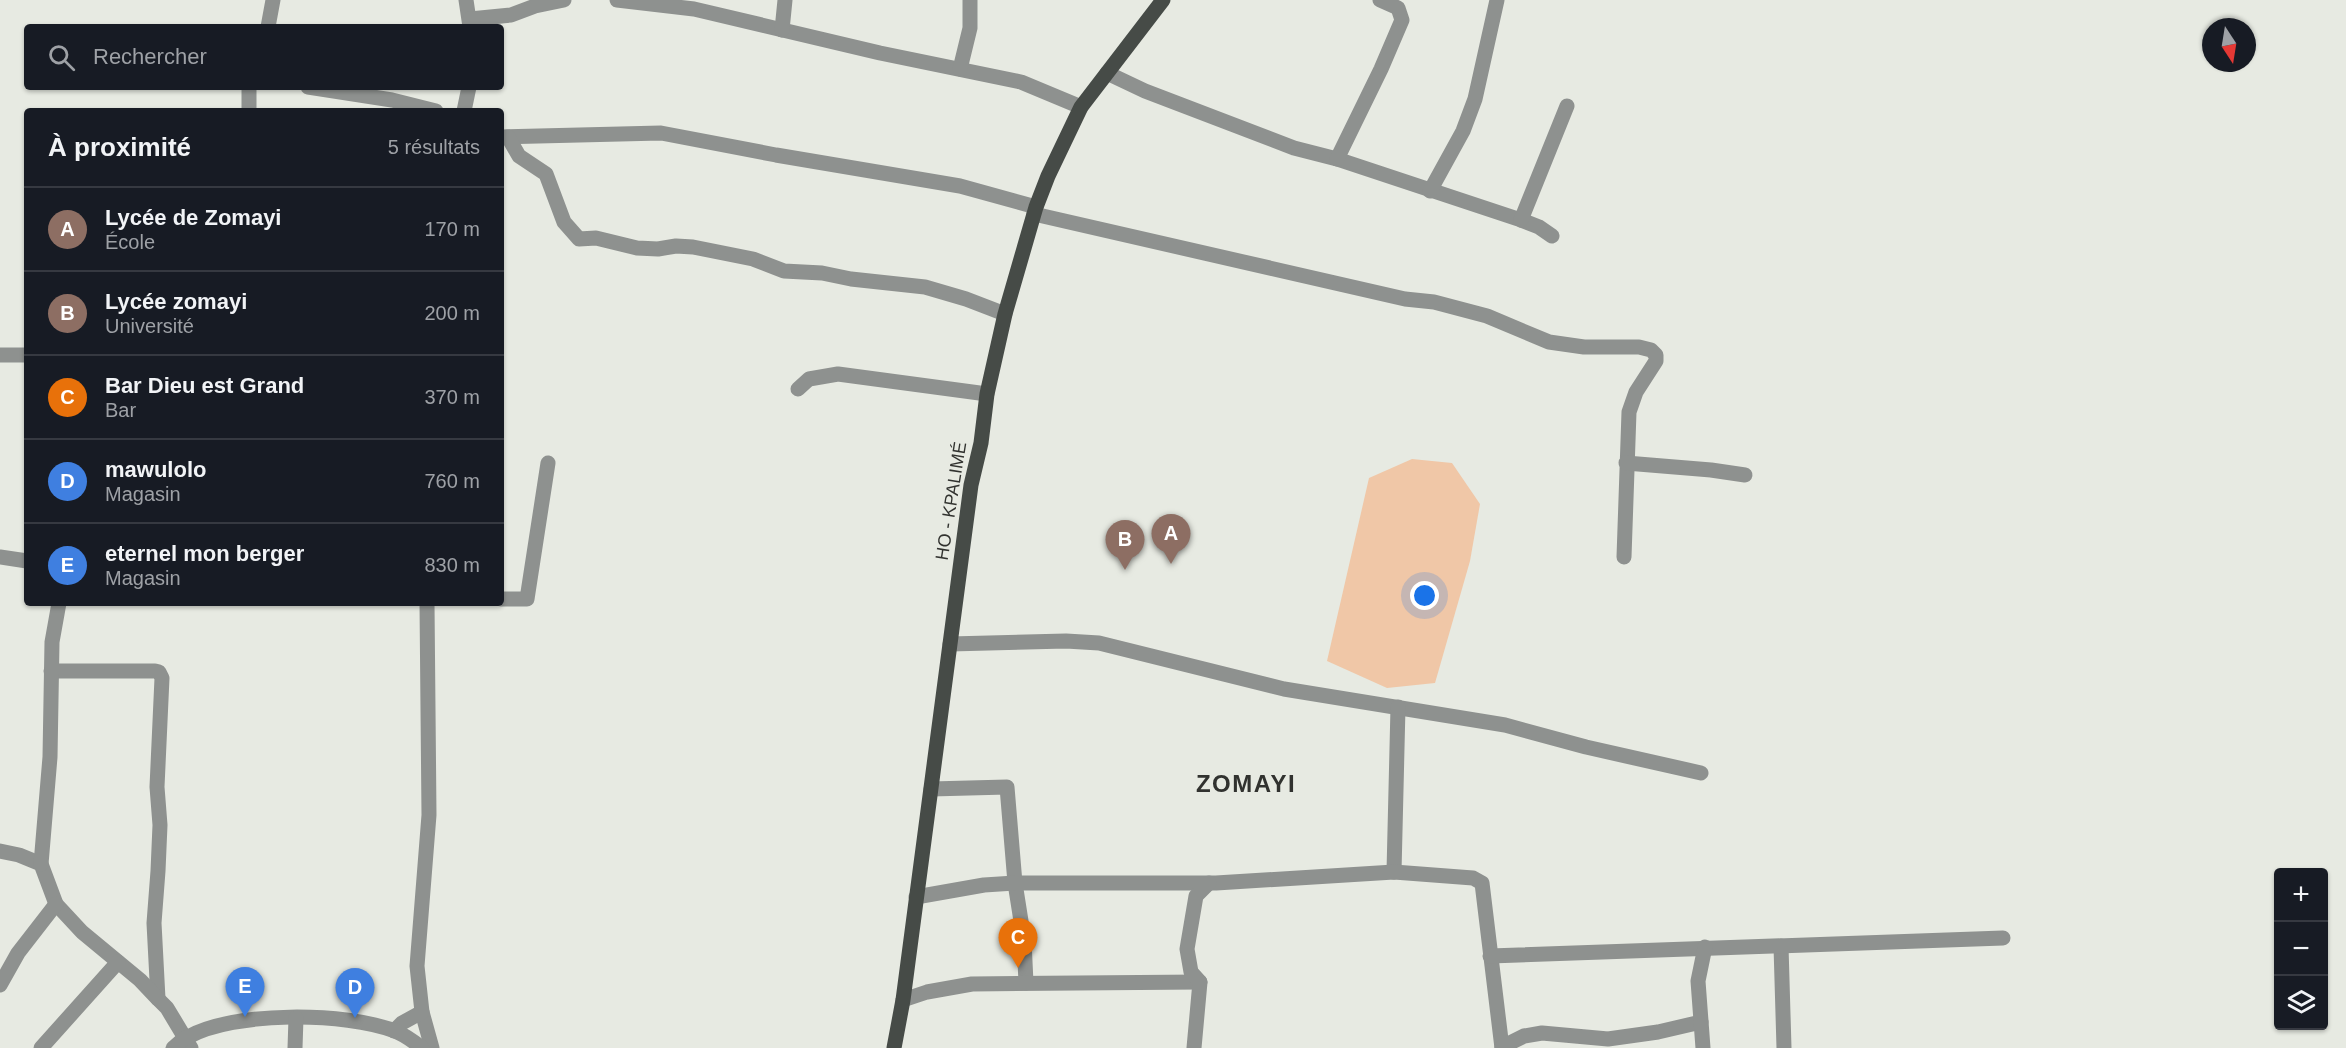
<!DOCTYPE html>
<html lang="fr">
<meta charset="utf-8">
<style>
:root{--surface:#171b24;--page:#20242c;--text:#f1f3f6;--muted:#9ea1a6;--line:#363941;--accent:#a848b0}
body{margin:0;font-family:Helvetica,sans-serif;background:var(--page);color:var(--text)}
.controls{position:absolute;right:18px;bottom:18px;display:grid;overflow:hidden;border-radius:6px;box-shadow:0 2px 4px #0004}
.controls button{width:54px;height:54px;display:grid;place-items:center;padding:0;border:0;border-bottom:2px solid var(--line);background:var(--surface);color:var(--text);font:30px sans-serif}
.compass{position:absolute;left:2202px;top:18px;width:54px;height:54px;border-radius:50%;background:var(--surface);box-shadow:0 2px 4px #0004;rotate:168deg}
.you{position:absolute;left:1425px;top:596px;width:21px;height:21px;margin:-15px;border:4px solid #fff;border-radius:50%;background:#1a73e8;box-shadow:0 0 0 9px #1a73e833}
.badge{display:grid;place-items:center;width:39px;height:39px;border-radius:50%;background:var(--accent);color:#fff;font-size:20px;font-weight:700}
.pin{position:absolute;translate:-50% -50px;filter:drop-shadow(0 2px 3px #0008)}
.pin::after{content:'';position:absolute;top:32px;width:21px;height:18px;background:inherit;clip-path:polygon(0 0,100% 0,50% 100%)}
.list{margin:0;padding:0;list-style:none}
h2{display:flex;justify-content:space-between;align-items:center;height:78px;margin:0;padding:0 24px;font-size:26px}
h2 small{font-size:20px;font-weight:400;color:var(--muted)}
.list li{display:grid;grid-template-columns:39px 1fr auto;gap:18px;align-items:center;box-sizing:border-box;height:84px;padding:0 24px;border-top:2px solid var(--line)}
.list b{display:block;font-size:22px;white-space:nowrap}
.list p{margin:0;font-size:20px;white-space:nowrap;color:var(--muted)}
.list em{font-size:20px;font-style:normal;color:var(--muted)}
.icon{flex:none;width:33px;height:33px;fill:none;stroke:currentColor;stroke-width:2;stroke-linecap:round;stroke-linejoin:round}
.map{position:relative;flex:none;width:2346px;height:1048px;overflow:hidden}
.search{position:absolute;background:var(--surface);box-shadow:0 2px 4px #0004;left:24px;top:24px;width:480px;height:66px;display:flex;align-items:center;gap:15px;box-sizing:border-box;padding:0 21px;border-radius:6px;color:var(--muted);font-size:22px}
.panel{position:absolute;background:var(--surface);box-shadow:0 2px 4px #0004;left:24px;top:108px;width:480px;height:498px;border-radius:6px}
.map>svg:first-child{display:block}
.grass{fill:#f0c7a7}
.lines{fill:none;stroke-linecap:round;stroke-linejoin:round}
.minor{stroke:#8e918f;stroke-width:15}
.major{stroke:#464b47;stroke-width:15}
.labels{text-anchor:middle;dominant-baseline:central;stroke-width:5;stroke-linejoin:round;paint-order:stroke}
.street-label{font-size:18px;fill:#31322f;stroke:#e7eae2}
.district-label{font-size:24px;font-weight:bold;letter-spacing:1.5px;fill:#31322f;stroke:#e7eae2}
</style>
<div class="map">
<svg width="2346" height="1048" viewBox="0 0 2346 1048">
<rect width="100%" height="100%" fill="#e7eae2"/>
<path class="grass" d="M1412 459 1452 463 1480 504 1470 561 1435 683 1387 688 1327 661 1369 478Z"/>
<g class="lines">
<g class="minor">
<path d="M466 0 470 27"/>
<path d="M617 0 694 9 880 53 1021 82 1081 107"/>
<path d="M470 19 511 15 535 6 564 0"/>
<path d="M268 27 273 0"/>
<path d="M782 30 785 0"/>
<path d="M960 69 970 28V0"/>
<path d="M1107 73 1145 91 1294 148 1337 159 1521 220 1539 227 1552 236"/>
<path d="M308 87 392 100 436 111"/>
<path d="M249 111V87"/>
<path d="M464 111 469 87"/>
<path d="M501 137 661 133 776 155 960 186 1036 207"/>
<path d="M508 137 519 156 546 174 564 222 579 239 596 238 637 248 658 249 676 246 693 247 753 259 784 271 822 273 851 279 925 287 966 299 1005 314"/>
<path d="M1337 159 1381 69 1402 20 1398 8 1380 0"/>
<path d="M1430 191 1463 131 1475 99 1497 0"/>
<path d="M1034 214 1405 299 1434 302 1487 316 1549 342 1584 347H1639L1651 350 1656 355V361L1636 392 1629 412 1624 557"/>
<path d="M1521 220 1567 106"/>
<path d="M0 355H27"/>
<path d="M798 389 809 379 838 374 987 394"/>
<path d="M1626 463 1711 470 1745 475"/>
<path d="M0 557 27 561"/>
<path d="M501 599H527L548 463"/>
<path d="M950 644 1066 641 1099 643 1284 689 1505 725 1586 747 1701 773"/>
<path d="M51 671H155L159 672 162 678 157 787 160 825 158 871 154 923 158 999"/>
<path d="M931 789 1007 787 1015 883 1024 940 1026 983"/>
<path d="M0 851 19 855 41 864 56 904 82 932 140 980 158 999 167 1008 191 1048"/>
<path d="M41 864 50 757 52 642 59 603"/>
<path d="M1394 872 1398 707"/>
<path d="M916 897 984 885 1015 883H1216L1394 872 1473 878 1482 883 1502 1048"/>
<path d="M1781 946 1784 1048"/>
<path d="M1490 956 2003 938"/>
<path d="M0 985 18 953 56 904"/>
<path d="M903 1000 927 992 972 984 1200 982"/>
<path d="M422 1012 432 1048"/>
<path d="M394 1031 402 1023 422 1012 417 966 429 815 427 603"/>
<path d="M1502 1047 1524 1036 1542 1033 1608 1039 1658 1032 1701 1022"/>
<path d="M41 1048 118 962"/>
<path d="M173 1048C178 1044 182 1039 188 1037 234 1011 345 1012 395 1031 405 1035 413 1041 422 1048"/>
<path d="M295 1048 296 1018"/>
<path d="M1194 1048 1200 982 1191 972 1187 949 1196 896 1209 883"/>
<path d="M1703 1048 1698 981 1705 947"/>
</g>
<path class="major" d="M894 1048 903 1000 971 485 981 443 987 394 1005 314 1036 207 1048 176 1081 107 1163 0"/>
</g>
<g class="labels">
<g class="street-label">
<text transform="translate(951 501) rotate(-81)">HO - KPALIMÉ</text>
</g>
<g class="district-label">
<text x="1246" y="783">ZOMAYI</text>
</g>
</g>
</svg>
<div class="controls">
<button>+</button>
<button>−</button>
<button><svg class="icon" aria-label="layers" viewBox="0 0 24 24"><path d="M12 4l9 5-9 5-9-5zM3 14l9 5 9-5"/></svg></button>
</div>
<svg class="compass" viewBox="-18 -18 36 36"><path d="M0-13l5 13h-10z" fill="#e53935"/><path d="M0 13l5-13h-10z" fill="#9ea1a6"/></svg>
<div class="you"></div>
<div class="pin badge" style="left:1171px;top:564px;background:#8d6e63">A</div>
<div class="pin badge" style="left:1125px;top:570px;background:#8d6e63">B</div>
<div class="pin badge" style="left:1018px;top:968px;background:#e8710a">C</div>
<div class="pin badge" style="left:355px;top:1018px;background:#3f7fe0">D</div>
<div class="pin badge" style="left:245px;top:1017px;background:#3f7fe0">E</div>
<div class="search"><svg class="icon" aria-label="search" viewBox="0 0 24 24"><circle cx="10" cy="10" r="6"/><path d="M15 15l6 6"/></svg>Rechercher</div>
<section class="panel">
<h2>À proximité<small>5 résultats</small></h2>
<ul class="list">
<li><span class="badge" style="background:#8d6e63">A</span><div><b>Lycée de Zomayi</b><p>École</p></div><em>170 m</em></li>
<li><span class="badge" style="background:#8d6e63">B</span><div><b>Lycée zomayi</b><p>Université</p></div><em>200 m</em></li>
<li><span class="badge" style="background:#e8710a">C</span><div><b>Bar Dieu est Grand</b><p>Bar</p></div><em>370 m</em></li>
<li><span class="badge" style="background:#3f7fe0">D</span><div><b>mawulolo</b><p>Magasin</p></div><em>760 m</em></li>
<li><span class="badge" style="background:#3f7fe0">E</span><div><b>eternel mon berger</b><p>Magasin</p></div><em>830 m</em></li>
</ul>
</section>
</div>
